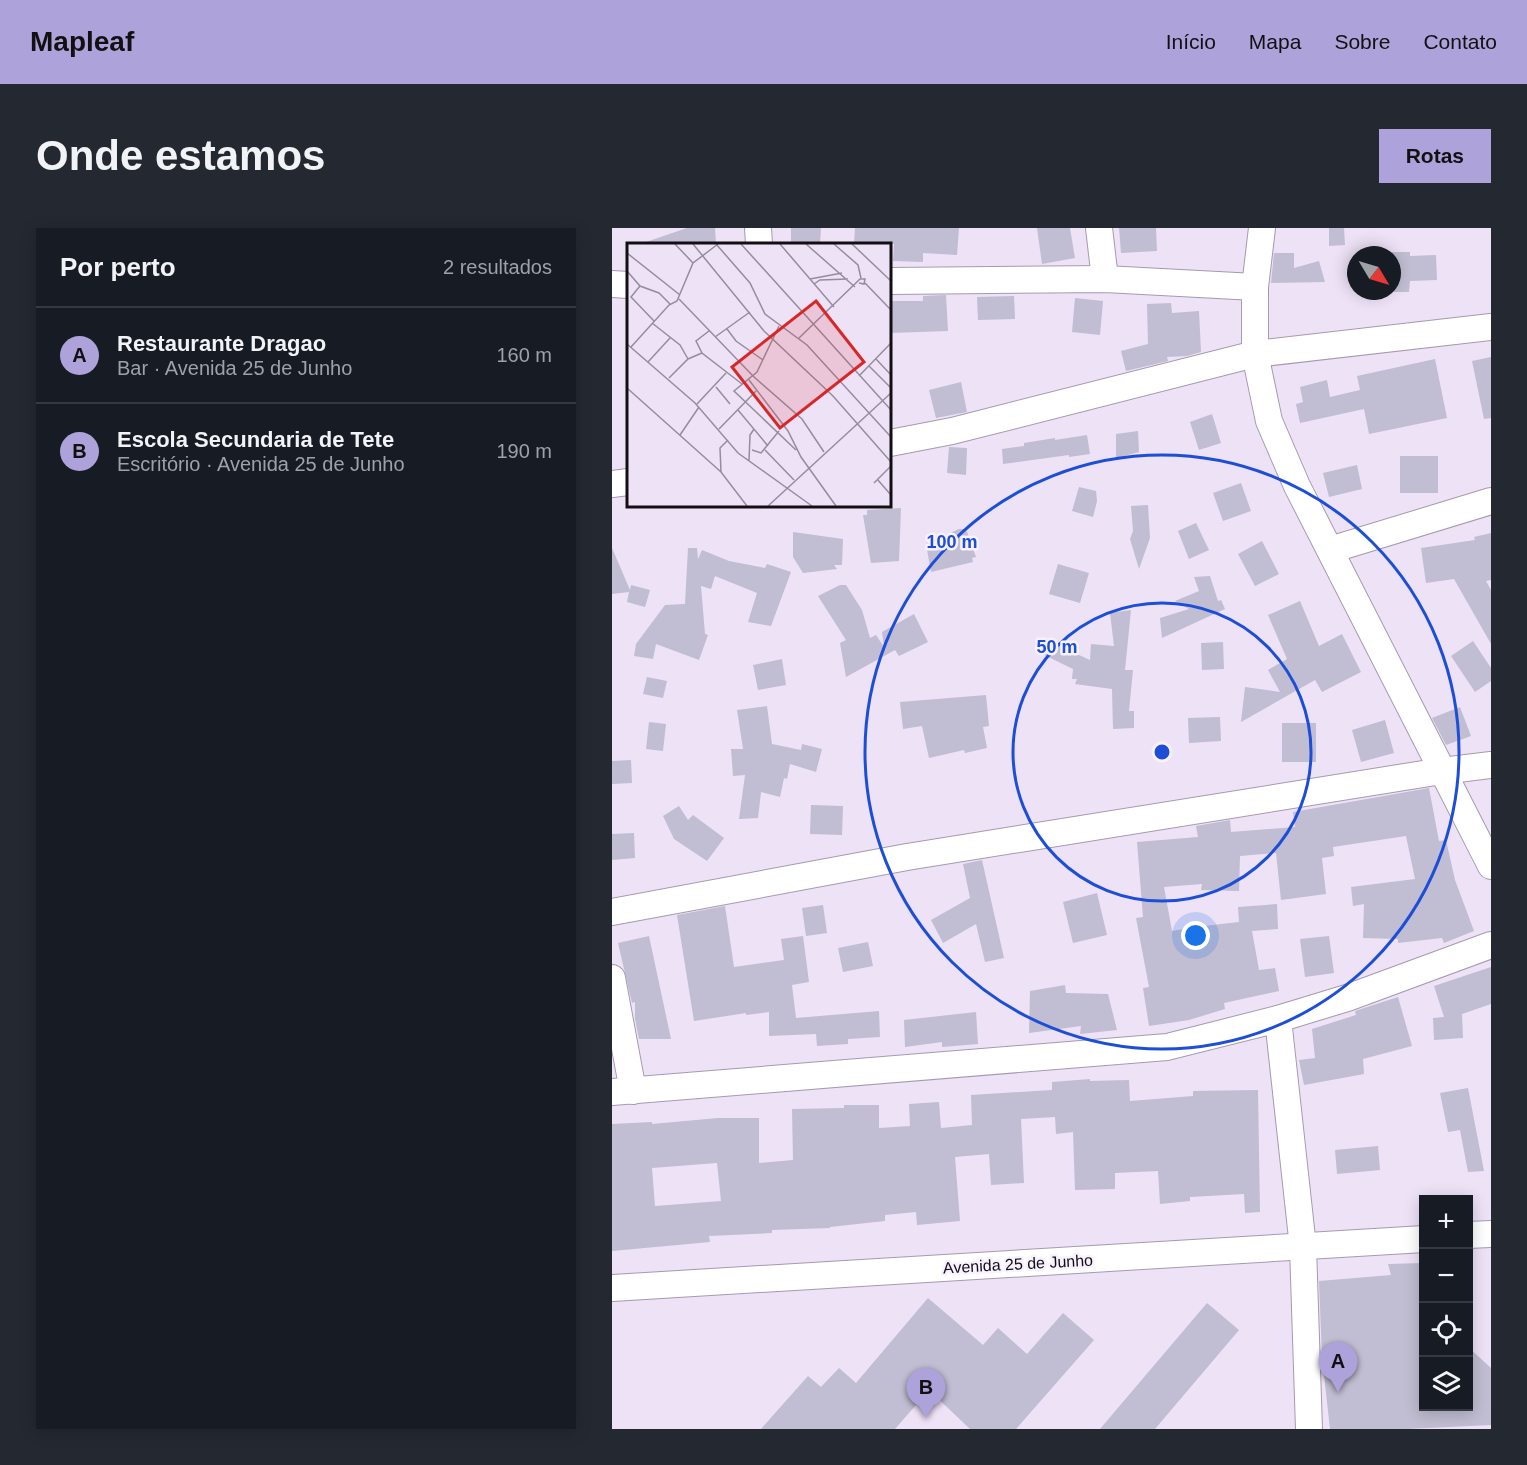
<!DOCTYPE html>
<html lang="pt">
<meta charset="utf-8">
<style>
:root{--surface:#171b24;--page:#242831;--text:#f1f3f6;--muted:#9ea1a6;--line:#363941;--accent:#ada2da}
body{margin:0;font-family:Helvetica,sans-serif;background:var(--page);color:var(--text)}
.controls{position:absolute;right:18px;bottom:18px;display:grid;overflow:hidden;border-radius:0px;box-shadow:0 3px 15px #0003}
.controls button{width:54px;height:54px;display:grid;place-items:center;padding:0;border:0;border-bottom:2px solid var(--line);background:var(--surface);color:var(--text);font:30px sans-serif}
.compass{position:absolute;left:735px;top:18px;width:54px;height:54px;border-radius:50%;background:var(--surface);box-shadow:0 3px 15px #0003;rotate:128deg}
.you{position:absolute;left:584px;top:708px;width:21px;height:21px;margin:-15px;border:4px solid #fff;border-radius:50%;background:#1a73e8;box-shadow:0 0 0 9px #1a73e833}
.badge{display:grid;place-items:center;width:39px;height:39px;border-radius:50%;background:var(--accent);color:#111;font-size:20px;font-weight:700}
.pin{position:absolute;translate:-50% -50px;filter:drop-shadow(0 2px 3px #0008)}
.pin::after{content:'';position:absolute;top:32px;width:21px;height:18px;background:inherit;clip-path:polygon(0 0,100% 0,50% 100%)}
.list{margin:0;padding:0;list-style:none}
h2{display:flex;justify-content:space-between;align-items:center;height:78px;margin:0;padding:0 24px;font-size:26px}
h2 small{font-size:20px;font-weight:400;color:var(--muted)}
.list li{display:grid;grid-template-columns:39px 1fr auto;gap:18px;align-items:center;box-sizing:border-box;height:96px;padding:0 24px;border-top:2px solid var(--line)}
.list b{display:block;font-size:22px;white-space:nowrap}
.list p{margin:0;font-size:20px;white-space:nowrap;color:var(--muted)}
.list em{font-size:20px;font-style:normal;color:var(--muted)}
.icon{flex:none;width:33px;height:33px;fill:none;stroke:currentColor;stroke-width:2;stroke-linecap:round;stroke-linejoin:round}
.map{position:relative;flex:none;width:879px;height:1201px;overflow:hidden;border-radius:0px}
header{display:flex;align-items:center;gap:36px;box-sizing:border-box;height:84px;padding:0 30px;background:var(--accent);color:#111}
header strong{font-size:28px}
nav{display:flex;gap:33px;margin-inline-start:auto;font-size:21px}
.intro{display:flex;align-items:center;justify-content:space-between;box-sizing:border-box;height:144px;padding:0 36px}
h1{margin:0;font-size:42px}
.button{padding:15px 27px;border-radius:0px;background:var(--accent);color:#111;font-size:21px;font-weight:700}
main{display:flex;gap:36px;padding:0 36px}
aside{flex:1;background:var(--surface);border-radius:0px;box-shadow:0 3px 15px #0003}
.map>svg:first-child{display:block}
.building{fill:#c1bdd2;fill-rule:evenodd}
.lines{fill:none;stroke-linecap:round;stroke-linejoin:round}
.minor-casing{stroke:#a59aae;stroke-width:28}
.minor{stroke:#fff;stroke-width:26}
.ring{fill:none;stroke:#1d4ed8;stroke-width:3}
.labels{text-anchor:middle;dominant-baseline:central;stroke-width:5;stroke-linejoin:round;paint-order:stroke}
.street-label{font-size:16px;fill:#120e14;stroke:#f8f1fe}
.inset-road{fill:none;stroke:#968d9c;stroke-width:1.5}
.view{fill:#d62828;fill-opacity:0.15;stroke:#d62828;stroke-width:3}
.inset-edge{fill:none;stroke:#120e14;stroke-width:3}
.centre{fill:#1d4ed8;stroke:#f8f1fe;stroke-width:3}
.ring-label{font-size:18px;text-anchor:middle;font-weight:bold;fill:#1d4ed8;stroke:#f8f1fe;stroke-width:5;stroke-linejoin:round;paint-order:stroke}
</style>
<header>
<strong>Mapleaf</strong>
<nav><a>Início</a><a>Mapa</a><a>Sobre</a><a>Contato</a></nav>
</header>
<div class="intro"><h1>Onde estamos</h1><a class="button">Rotas</a></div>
<main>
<aside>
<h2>Por perto<small>2 resultados</small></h2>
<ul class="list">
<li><span class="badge">A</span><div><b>Restaurante Dragao</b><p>Bar · Avenida 25 de Junho</p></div><em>160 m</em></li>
<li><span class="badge">B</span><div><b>Escola Secundaria de Tete</b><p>Escritório · Avenida 25 de Junho</p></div><em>190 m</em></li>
</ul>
</aside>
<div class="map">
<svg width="879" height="1201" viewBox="0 0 879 1201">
<rect width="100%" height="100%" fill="#eee2f7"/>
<g class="building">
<path d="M75 0H103L104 16H35L34 14Z"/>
<path d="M179 0H209L208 16H179Z"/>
<path d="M243 0H347L345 27 311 25V34L281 33 282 16H242Z"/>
<path d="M425 0H458L463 30 430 36Z"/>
<path d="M507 0H544L545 23 509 25Z"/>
<path d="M717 0H732L733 17 717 18Z"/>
<path d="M780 24H798V28L824 27 825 52 798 53 797 64H780Z"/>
<path d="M662 25H682V40L707 33 713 54 659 55Z"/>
<path d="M334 67 336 103 278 105V73H311V68Z"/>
<path d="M402 68 403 91 366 92 365 69Z"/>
<path d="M463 70 491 73 488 107 460 104Z"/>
<path d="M559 75 560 85 587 83 589 124 575 128 555 129 556 133 514 143 509 123 536 116 535 76Z"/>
<path d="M879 129V190L872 191 860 133Z"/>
<path d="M823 131 835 190 757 206 752 181 688 195 684 176 691 174 688 159 715 152 718 169 748 162 745 148Z"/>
<path d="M349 154 355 184 324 190 317 162Z"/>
<path d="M600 186 609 215 587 222 578 194Z"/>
<path d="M526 203 527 224 504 230V206Z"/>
<path d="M475 207 478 226 457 229V227L391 236 390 221 412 218V215L443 210V212Z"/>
<path d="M337 219 355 220 354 247 335 245Z"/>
<rect x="788" y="228" width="38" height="37"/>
<path d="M745 237 750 261 717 269 711 245Z"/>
<path d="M629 255 639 283 611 293 601 265Z"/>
<path d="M467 259 484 263 485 273 481 289 460 283Z"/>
<path d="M536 277 538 310 527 341 518 311 521 303 519 278Z"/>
<path d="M289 280 287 333 259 335 251 287H255V282Z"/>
<path d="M584 295 597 322 577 331 566 303Z"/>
<path d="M347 301H354L364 329 360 330 361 334 319 344 314 316Z"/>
<path d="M181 304 231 311 230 337H222L225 341 191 345 181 329Z"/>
<path d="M879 305V352L874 353 879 362V416L842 351 814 355 809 320 863 312 862 309Z"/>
<path d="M650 313 667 346 643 358 626 326Z"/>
<path d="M0 320 18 362 19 357 38 362 33 379 15 374 17 364 0 366Z"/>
<path d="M76 320H85L86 331 90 322 117 333 153 340 155 336 179 344 159 398 136 394 145 365 103 348 99 361 89 358 93 406 96 407 87 432 44 416 41 431 22 428 24 416 53 377 73 376Z"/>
<path d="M446 336 477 345 468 375 437 366Z"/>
<path d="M598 348 606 373 609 372 613 381 550 410 548 390 577 381 563 373 587 363 582 349Z"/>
<path d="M228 357H234L250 382 258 410 264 407 272 419 270 404 302 386 316 414 287 428 283 422 234 449 228 415 234 412 206 368Z"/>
<path d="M688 373 707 418 730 406 749 444 710 464 703 452 629 494 633 459 668 464 656 442 675 431 656 387Z"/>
<path d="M519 382 513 442H521L517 483H522V500L501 501 500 461 463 456 465 451H460L461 441 426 424 432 411 478 432 479 416 502 418 498 385Z"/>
<path d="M861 413 879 440V453L863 464 839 428Z"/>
<path d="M611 414 612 441 590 442 589 415Z"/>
<path d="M170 431 174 457 146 462 141 437Z"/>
<path d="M35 449 55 453 51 470 31 466Z"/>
<path d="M374 467 377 498 371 499 375 520 353 525 352 522 317 530 310 498 291 501 288 474Z"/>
<path d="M155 478 160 516 189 522 190 516 210 521 204 544 178 536 175 551 172 550 168 569 149 564 146 590 127 591 133 547 121 548 119 521H131L125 482Z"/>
<path d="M848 479 859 508 834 517 820 490Z"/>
<path d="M608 489 609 513 577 515 576 490Z"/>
<path d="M773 492 782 525 749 534 740 502Z"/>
<path d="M37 494 54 496 51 523 34 521Z"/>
<rect x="670" y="495" width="34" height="39"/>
<path d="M19 532 20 555 0 556V533Z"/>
<path d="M817 560 827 613 834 612 843 652 862 703 832 715 830 710 786 715V711L751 710 752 676 741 678 739 659 803 651 794 608 721 619 722 628 710 630 714 666 669 672 664 625 628 628 627 663 589 662 590 656 552 659 560 703 583 699 627 694 626 679 665 676 666 701 640 703 647 742 663 740 667 763 612 775 613 781 577 792 537 798 531 760 537 759 524 690 531 689 525 614 586 609 584 598 618 592 619 604 683 599 681 584Z"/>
<path d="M199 577 231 578 230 607 198 606Z"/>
<path d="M67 578 76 592 81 587 112 610 95 633 62 611 51 588Z"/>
<path d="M22 605 23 630 0 632V606Z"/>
<path d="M370 632 392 730 373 734 364 696 331 715 319 692 358 670 351 636Z"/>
<path d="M485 665 495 707 461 715 451 674Z"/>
<path d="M211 677 215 705 194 708 190 680Z"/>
<path d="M113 678 122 739 172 732 169 711 191 708 197 754 180 757 184 790 267 783 268 809 236 811V816L205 818 204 806 157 808V784L134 787V785L82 793 65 687Z"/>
<path d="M37 708 59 811H27L23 791V774L20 775 6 715Z"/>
<path d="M717 708 722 745 693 749 688 711Z"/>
<path d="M256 714 261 738 231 744 226 720Z"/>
<path d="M879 739V776L850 786 851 810 822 812 821 790 832 789 822 758Z"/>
<path d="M453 757 454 765 496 766 505 802 468 806 469 798 417 805 418 763Z"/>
<path d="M786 769 800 818 751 831 752 846 692 857 687 832 703 830 700 801 744 787 743 783Z"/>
<path d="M364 784 366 816 330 819V814L293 819 292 792Z"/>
<path d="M478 851V853L517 852 518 873 581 868V863L646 862 648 984 633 985 632 966 578 969V973L548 976 546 943 503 945V961L463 962 461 904 444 906 443 889 409 891 412 955 379 957 377 926 343 929 348 993 305 997 304 984 273 987V993L218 999V1000L160 1002V1005L97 1008 98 1014 0 1023V896L40 894V896L106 890H147V935L181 932 180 881 232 880V877H267V900L298 898 297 876 327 874 329 900 360 897 359 867 440 862V854ZM105 935 109 973 43 978 40 940Z"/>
<path d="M856 860 872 943 856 944 848 902 836 904 828 865Z"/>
<path d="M766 918 768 942 725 946 723 922Z"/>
<path d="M812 1035V1179H856V1119L879 1140V1197L795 1201H718L710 1129 707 1053 779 1047 776 1036Z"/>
<path d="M316 1070 371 1117 386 1100 415 1126 451 1085 482 1112 404 1201H358L317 1162 283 1201H149L196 1148 209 1159 227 1140 244 1155Z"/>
<path d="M595 1075 627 1102 543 1201H488Z"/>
</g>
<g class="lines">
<defs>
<g id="minor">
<path d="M146 0 147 16"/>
<path d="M487 0 493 51"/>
<path d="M650 0 643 59V126L657 193 685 258 879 638"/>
<path d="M278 53 493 51 643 59"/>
<path d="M0 56 16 57"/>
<path d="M278 215 340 203 643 126 879 99"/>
<path d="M0 256 16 254"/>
<path d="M718 322 879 273"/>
<path d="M0 684 295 629 830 543 879 537"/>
<path d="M0 750 21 863"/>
<path d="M666 791 691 1019 697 1201"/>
<path d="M0 864 555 819 666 791 735 770 879 717"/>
<path d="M856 1007 879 1006"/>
<path d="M0 1060 812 1011"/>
</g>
</defs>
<use href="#minor" class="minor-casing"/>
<use href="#minor" class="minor"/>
</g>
<g class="ring">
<circle cx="550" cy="524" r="149"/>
<circle cx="550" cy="524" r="297"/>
</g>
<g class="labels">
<g class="street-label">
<text transform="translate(406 1036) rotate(-3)">Avenida 25 de Junho</text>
</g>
</g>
<g transform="translate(15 15)">
<rect width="264" height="264" fill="#eee2f7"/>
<path class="inset-road" d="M48 1 66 20M66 1 137 88 206 153 264 219M89 1 123 40 138 71 180 102 264 194M114 1 264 167M153 1 207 64M179 1 228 44M207 1 231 22 234 35M225 1 264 38M0 10 53 52M0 28 13 43 32 50 43 61M183 36 215 30M238 40 264 67M187 41 193 37 221 36M13 43 4 54 27 78M52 56 126 133 175 176 197 209M25 80 53 102 61 116M152 83 130 129 107 148 169 207M100 86 109 98 136 117M82 88 69 98 75 110 115 141M88 94 123 69M172 95 233 36H238L237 41 232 40M0 101 68 160 111 210 185 263M4 104 42 62 50 58 66 20 91 1M249 116 264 132M21 119 43 95M242 123 264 145M232 133 264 100M42 135 61 116 75 110M122 137 161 188 174 214 209 263M89 144 103 161M0 145 94 229 120 263M70 161 99 130M111 167 141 203M92 186 129 148M53 192 72 164M125 207 134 210 152 188M138 207 167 237M122 218 123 192 127 186M94 229 93 205 101 197M250 236 264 252M247 240 264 223M141 263 264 150"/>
<path class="view" d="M189 58 237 119 153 185 105 124Z"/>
<rect width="264" height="264" class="inset-edge"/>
</g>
<circle cx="550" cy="524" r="9" class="centre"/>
<g class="ring-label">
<text x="340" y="320">100 m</text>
<text x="445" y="425">50 m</text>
</g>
</svg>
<div class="controls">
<button>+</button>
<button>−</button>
<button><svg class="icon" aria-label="locate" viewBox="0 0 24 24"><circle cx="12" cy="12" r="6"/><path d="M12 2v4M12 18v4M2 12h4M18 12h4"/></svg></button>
<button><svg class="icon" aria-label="layers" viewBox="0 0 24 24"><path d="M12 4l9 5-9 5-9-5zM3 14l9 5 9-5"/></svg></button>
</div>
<svg class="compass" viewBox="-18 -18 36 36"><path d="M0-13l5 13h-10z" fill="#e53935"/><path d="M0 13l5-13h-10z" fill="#9ea1a6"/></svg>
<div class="you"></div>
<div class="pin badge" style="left:726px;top:1164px">A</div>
<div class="pin badge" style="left:314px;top:1190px">B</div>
</div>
</main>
